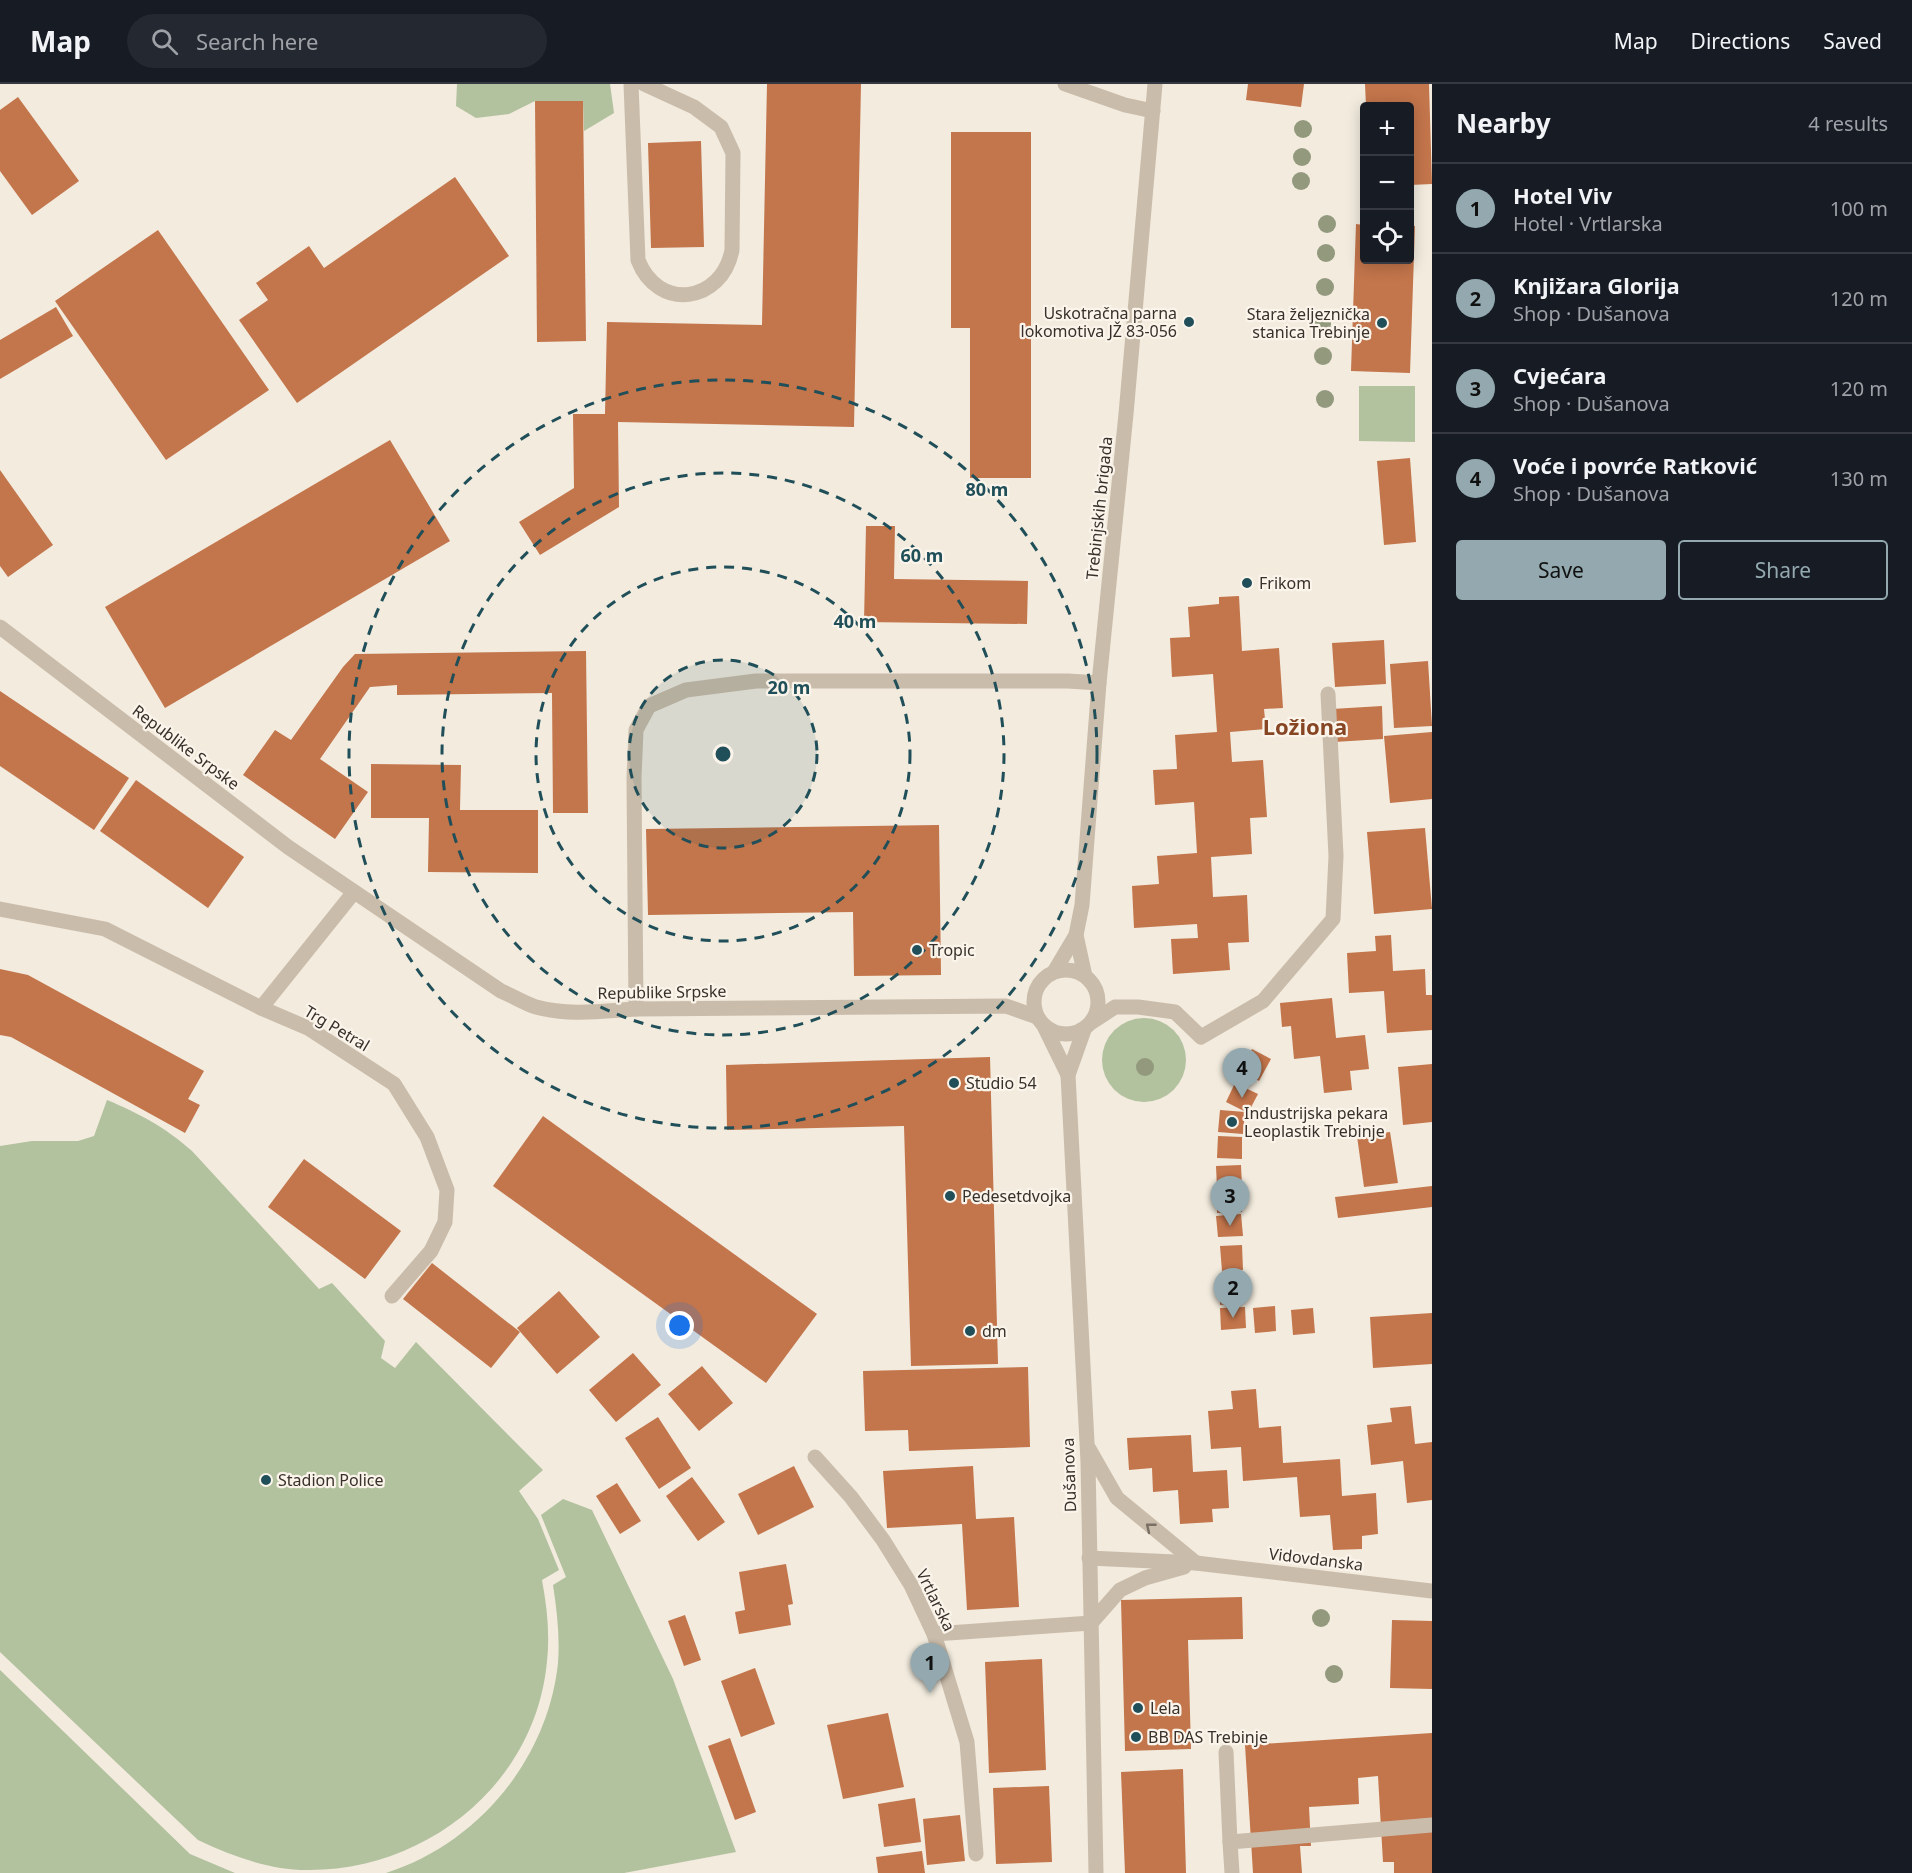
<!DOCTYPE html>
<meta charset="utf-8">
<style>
:root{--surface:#171b24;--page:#242831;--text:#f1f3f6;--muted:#9ea1a6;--line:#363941;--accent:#93a9af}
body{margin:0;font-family:"Noto Sans",sans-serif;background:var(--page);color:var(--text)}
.controls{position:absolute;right:18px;top:18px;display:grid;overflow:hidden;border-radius:6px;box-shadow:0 3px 15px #0003}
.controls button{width:54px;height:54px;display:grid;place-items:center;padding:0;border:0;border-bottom:2px solid var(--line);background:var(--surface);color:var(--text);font:30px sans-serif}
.you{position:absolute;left:680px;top:1242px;width:21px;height:21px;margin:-15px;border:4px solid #fff;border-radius:50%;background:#1a73e8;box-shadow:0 0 0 9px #1a73e833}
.badge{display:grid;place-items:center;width:39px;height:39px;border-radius:50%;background:var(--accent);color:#111;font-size:20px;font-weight:700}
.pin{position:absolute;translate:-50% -50px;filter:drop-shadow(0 2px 3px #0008)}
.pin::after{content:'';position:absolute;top:32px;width:21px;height:18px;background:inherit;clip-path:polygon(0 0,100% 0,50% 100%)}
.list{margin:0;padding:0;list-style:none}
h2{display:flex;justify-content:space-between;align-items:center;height:78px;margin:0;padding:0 24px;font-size:26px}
h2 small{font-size:20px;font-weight:400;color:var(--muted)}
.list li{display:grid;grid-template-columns:39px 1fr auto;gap:18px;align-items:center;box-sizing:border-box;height:90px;padding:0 24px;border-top:2px solid var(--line)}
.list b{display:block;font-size:22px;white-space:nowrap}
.list p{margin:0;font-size:20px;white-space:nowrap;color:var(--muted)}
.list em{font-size:20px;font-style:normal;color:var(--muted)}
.actions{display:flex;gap:12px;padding:18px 24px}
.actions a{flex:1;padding:14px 0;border:2px solid var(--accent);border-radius:6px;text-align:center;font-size:21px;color:var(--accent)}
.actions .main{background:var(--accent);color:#111}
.icon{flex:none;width:33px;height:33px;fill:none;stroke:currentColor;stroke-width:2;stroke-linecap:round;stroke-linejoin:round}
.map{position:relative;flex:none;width:1432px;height:1789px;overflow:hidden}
header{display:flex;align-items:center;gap:36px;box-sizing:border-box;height:84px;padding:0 30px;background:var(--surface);border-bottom:2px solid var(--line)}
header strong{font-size:28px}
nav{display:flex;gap:33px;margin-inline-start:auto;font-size:21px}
.search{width:420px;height:54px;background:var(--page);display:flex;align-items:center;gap:15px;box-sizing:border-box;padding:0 21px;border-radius:33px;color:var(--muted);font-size:22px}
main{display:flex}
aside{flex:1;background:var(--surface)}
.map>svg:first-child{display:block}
.green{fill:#b2c19e}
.building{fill:#c3754b}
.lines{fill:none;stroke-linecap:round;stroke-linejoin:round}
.minor{stroke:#cabcaa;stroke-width:15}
.tree{fill:#92997d}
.oneway{stroke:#7a6f64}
.ring{fill:none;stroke:#204f59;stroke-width:3;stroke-dasharray:10 8}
.poi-dot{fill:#204f59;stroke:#faf4eb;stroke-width:2}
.labels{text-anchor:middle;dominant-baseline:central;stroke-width:4.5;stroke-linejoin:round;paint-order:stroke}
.poi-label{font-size:16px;fill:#38302a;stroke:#faf4eb;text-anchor:start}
.street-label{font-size:16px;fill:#38302a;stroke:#faf4eb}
.district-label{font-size:22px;font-weight:bold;fill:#864624;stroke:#faf4eb}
.centre{fill:#204f59;stroke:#faf4eb;stroke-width:3}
.ring-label{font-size:18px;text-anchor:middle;font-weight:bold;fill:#204f59;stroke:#faf4eb;stroke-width:4.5;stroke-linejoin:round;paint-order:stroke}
</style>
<header>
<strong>Map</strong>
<div class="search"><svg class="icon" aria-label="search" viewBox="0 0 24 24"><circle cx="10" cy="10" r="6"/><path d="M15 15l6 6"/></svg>Search here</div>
<nav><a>Map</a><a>Directions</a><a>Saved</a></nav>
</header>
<main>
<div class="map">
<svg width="1432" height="1789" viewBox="0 0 1432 1789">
<rect width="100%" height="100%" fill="#f2ebde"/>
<g class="green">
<path d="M457 0H610L614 29 584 47 583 17H535L509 30 476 34 456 22Z"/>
<path d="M1359 302H1415V358L1359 357Z"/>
<circle cx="1144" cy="976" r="42"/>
<path d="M107 1016C140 1030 165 1043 192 1067L319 1205 332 1199 385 1257 381 1274 395 1284 416 1258 543 1386 519 1407 538 1435 559 1486 542 1496C547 1523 550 1550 547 1577 536 1700 426 1787 307 1786 269 1786 232 1772 198 1756L0 1568V1062L32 1057H78L94 1052Z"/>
<path d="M563 1415 592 1426 673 1595 736 1768 624 1789H386C478 1760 548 1675 558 1579 560 1553 557 1527 553 1501L566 1493 541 1431Z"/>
<path d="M0 1586 190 1770 235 1789H0Z"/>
</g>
<g class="building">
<path d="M767 0H861L854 343 618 338 619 423 540 471 519 438 574 404 573 330H605L607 238 762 241Z"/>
<path d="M1248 0H1304L1301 23 1246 16Z"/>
<path d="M1365 0H1429L1432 100 1410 101V22H1366Z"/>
<path d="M18 13 79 97 32 131 0 87V26Z"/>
<path d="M535 17H583L586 257 537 258Z"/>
<path d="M951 48H1031V394H970V244H951Z"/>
<path d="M701 57 704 163 651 164 648 59Z"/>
<path d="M455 93 509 172 297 319 239 236 268 216 256 199 309 162 324 184Z"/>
<path d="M1356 140 1364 141V176H1410V142H1415L1410 289 1351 287Z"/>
<path d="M158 146 269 306 166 376 55 217Z"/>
<path d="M56 223 73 252 0 295V256Z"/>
<path d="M390 356 450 457 165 624 105 523Z"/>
<path d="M1410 374 1416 458 1384 461 1377 377Z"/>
<path d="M0 386 53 461 8 493 0 482Z"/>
<path d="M866 442H895L894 495 1028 497 1027 540 864 538Z"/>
<path d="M1239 512 1242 567 1279 564 1283 624 1264 625 1266 645 1230 648 1232 678 1263 676 1267 733 1250 734 1252 770 1211 773 1213 813 1247 811 1249 858 1228 859 1230 886 1173 890 1171 855 1198 854 1197 840 1134 844 1132 802 1159 800 1157 772 1197 769 1194 718 1155 721 1153 686 1177 685 1175 651 1217 648 1213 590 1172 593 1170 554 1190 553 1188 523 1219 520V513Z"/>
<path d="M1384 556 1386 600 1335 603 1332 559Z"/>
<path d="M586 567 588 729H553L552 609 397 611V601L370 603 320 675 368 708 335 755 243 691 275 646 291 656 343 583 355 570Z"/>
<path d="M1428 577 1432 642 1394 644 1390 580Z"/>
<path d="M0 607 129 694 94 746 0 682Z"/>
<path d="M1382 622 1383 655 1334 658 1332 625Z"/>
<path d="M1432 648V715L1390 719 1384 652Z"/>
<path d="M371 680 461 681 460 726H538V789L428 788 429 734H371Z"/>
<path d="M136 696 244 773 208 824 100 747Z"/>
<path d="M939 741 941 891 854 892 853 828 648 831 646 745Z"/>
<path d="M1425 744 1432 825 1374 830 1367 748Z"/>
<path d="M1391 851 1393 887 1425 885 1426 911H1432V946L1387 949 1384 907 1349 909 1347 869 1376 867 1375 852Z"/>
<path d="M0 885 28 891 204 987 188 1015 200 1021 185 1049 11 953 0 951Z"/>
<path d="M1332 914 1336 954 1365 951 1369 985 1350 987 1352 1006 1324 1009 1320 972 1294 975 1291 942 1282 943 1280 919Z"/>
<path d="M1252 965 1271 975 1259 997 1240 987Z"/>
<path d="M990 973 998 1280 911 1282 904 1042 727 1046 726 981Z"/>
<path d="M1432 980V1038L1403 1041 1398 983Z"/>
<path d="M1235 999 1258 1010 1248 1029 1226 1018Z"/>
<path d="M1220 1026 1245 1028 1243 1050 1218 1048Z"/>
<path d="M543 1032 817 1230 766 1299 493 1102Z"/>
<path d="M1390 1048 1398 1099 1364 1103 1357 1052Z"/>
<path d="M1218 1052 1242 1053V1075L1217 1074Z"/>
<path d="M304 1075 401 1147 365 1195 268 1123Z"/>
<path d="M1241 1081 1242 1103 1217 1104 1216 1082Z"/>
<path d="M1432 1102V1123L1338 1134 1335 1113Z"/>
<path d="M1242 1106V1128L1217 1129V1107Z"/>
<path d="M1241 1130 1243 1152 1218 1153 1216 1132Z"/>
<path d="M1242 1161 1243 1186 1222 1187 1220 1162Z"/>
<path d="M432 1179 520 1248 491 1284 403 1215Z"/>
<path d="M1244 1198 1245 1219 1220 1221 1219 1199Z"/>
<path d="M559 1207 600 1253 557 1290 517 1244Z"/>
<path d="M1275 1222 1276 1247 1255 1249 1253 1224Z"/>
<path d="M1245 1223 1246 1244 1221 1246 1220 1224Z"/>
<path d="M1313 1224 1315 1249 1293 1251 1291 1226Z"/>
<path d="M1432 1229V1280L1373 1284 1370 1233Z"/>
<path d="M633 1269 661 1301 616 1338 589 1306Z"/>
<path d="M702 1282 733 1319 699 1347 668 1310Z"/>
<path d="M1028 1283 1030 1363 909 1367 908 1346 865 1347 863 1287Z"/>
<path d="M1256 1305 1259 1344 1281 1342 1283 1379 1340 1375 1342 1412 1376 1409 1378 1450 1362 1452V1465L1333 1466 1330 1431 1300 1433 1297 1393 1243 1397 1241 1363 1211 1365 1208 1327 1233 1325 1231 1307Z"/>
<path d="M1411 1322 1415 1360 1432 1358V1416L1407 1419 1403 1377 1371 1381 1367 1341 1392 1338 1390 1324Z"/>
<path d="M658 1333 691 1384 659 1405 625 1354Z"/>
<path d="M1191 1351 1193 1388 1227 1386 1229 1424 1212 1425 1213 1438 1180 1440 1178 1406 1153 1408 1152 1384 1129 1386 1127 1354Z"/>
<path d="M794 1382 814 1423 758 1451 738 1410Z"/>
<path d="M973 1382 976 1435 1014 1433 1019 1523 967 1526 962 1440 887 1444 883 1387Z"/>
<path d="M692 1393 725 1438 698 1457 666 1412Z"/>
<path d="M617 1399 641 1437 620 1450 596 1412Z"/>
<path d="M786 1480 793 1520 788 1521 791 1541 739 1550 735 1528 745 1526 739 1488Z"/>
<path d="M1242 1513 1243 1555 1188 1556 1191 1665 1125 1667 1121 1516Z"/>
<path d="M685 1531 701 1576 684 1582 668 1537Z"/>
<path d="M1392 1536 1432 1537V1605L1390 1604Z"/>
<path d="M1042 1575 1046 1686 989 1689 985 1578Z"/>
<path d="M755 1584 775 1640 741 1653 721 1597Z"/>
<path d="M888 1629 904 1703 843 1715 827 1641Z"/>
<path d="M1432 1649V1789H1394V1778H1383L1378 1692 1358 1694 1359 1720 1309 1723 1311 1762H1300L1302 1789H1253L1245 1661Z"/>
<path d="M730 1654 756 1728 735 1736 708 1662Z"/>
<path d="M1183 1685 1186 1789H1125L1121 1688Z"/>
<path d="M1049 1702 1052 1778 996 1780 993 1704Z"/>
<path d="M915 1714 921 1758 884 1763 878 1720Z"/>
<path d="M960 1731 965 1777 927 1781 923 1735Z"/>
<path d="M922 1767 925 1789H878L876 1773Z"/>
</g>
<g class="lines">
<g class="minor">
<path d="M631 0 638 176C658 228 722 219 732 166L733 69 721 43 694 23 644 0"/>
<path d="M1065 0 1125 21 1153 27"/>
<path d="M0 543 288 763 501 907C513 912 524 919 536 923 569 932 603 927 636 925L1006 922 1037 933"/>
<path d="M0 825 105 845 261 924 308 944 394 1000 427 1053 447 1106 445 1138 431 1167 392 1212"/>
<path d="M1076 851 1085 892"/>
<circle cx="1066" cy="918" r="32"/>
<path d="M1054 888 1076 851 1082 821 1099 599 1126 330 1155 0"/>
<path d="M261 924 354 808"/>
<path d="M636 925 634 694 636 646 649 622 686 606 756 597H1068L1099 599"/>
<path d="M1092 938 1115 923H1138L1175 928 1201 953 1263 917 1333 835 1336 772 1328 610"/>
<path d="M1044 942 1068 991"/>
<path d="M1084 946 1068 991 1088 1378 1096 1789"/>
<path d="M1089 1365 1117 1414 1196 1479"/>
<path d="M815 1373 851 1413 883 1456 911 1501 934 1550 967 1658 976 1770"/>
<path d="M1089 1474 1196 1479 1432 1507"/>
<path d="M934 1550 1091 1539 1120 1506 1145 1494 1184 1483"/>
<path d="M1226 1668 1230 1758"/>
<path d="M1232 1789 1230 1758 1432 1741"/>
</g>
</g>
<g class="tree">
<circle cx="1303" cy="45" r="9"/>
<circle cx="1302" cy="73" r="9"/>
<circle cx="1301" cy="97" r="9"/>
<circle cx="1327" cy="140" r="9"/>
<circle cx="1326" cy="169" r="9"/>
<circle cx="1325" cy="203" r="9"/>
<circle cx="1322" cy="240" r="9"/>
<circle cx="1323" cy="272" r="9"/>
<circle cx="1325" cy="315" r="9"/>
<circle cx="1145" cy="983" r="9"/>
<circle cx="1321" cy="1534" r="9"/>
<circle cx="1334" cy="1590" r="9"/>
</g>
<defs><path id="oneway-chevron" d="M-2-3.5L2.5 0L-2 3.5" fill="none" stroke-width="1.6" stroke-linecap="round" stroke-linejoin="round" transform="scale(1.5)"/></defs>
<use class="oneway" href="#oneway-chevron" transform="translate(1150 1443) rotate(-141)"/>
<circle cx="723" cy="670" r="94" fill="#204f59" fill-opacity=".12"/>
<g class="ring">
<circle cx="723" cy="670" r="94"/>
<circle cx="723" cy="670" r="187"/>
<circle cx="723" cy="670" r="281"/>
<circle cx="723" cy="670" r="374"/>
</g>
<g class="poi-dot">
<circle cx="1189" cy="238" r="6"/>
<circle cx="1382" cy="239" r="6"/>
<circle cx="1247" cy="499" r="6"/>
<circle cx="917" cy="866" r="6"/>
<circle cx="954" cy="999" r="6"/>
<circle cx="1232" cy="1038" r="6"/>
<circle cx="950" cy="1112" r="6"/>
<circle cx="970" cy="1247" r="6"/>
<circle cx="266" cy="1396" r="6"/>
<circle cx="1138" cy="1624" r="6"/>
<circle cx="1136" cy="1653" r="6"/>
</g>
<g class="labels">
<g class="poi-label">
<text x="1177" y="229" text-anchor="end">Uskotračna parna<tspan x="1177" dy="18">lokomotiva JŽ 83-056</tspan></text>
<text x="1370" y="230" text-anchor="end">Stara željeznička<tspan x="1370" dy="18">stanica Trebinje</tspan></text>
<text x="1259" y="499">Frikom</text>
<text x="929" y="866">Tropic</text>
<text x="966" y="999">Studio 54</text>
<text x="1244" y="1029">Industrijska pekara<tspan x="1244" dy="18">Leoplastik Trebinje</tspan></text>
<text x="962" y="1112">Pedesetdvojka</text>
<text x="982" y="1247">dm</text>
<text x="278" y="1396">Stadion Police</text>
<text x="1150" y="1624">Lela</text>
<text x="1148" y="1653">BB DAS Trebinje</text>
</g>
<g class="street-label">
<text transform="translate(1099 424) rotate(-84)">Trebinjskih brigada</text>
<text transform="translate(186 663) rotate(37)">Republike Srpske</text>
<text transform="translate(662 908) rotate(-1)">Republike Srpske</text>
<text transform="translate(337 944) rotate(31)">Trg Petral</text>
<text transform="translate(1069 1391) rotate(-92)">Dušanova</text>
<text transform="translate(1316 1475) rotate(7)">Vidovdanska</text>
<text transform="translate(936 1516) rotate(64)">Vrtlarska</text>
</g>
<g class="district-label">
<text x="1305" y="642">Ložiona</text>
</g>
</g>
<circle cx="723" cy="670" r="9" class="centre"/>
<g class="ring-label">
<text x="987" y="412">80 m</text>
<text x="922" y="478">60 m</text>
<text x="855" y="544">40 m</text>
<text x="789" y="610">20 m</text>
</g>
</svg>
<div class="controls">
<button>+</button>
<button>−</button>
<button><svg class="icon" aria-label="locate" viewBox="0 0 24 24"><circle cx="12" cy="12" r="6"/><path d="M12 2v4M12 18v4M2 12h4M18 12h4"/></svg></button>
</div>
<div class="you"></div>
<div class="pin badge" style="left:930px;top:1609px">1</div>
<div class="pin badge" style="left:1233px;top:1234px">2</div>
<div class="pin badge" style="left:1230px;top:1142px">3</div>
<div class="pin badge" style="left:1242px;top:1014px">4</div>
</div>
<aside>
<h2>Nearby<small>4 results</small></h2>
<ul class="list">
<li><span class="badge">1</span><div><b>Hotel Viv</b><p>Hotel · Vrtlarska</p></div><em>100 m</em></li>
<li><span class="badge">2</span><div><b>Knjižara Glorija</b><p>Shop · Dušanova</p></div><em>120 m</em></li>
<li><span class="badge">3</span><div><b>Cvjećara</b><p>Shop · Dušanova</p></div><em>120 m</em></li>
<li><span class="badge">4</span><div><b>Voće i povrće Ratković</b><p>Shop · Dušanova</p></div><em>130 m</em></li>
</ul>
<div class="actions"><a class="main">Save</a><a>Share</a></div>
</aside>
</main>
